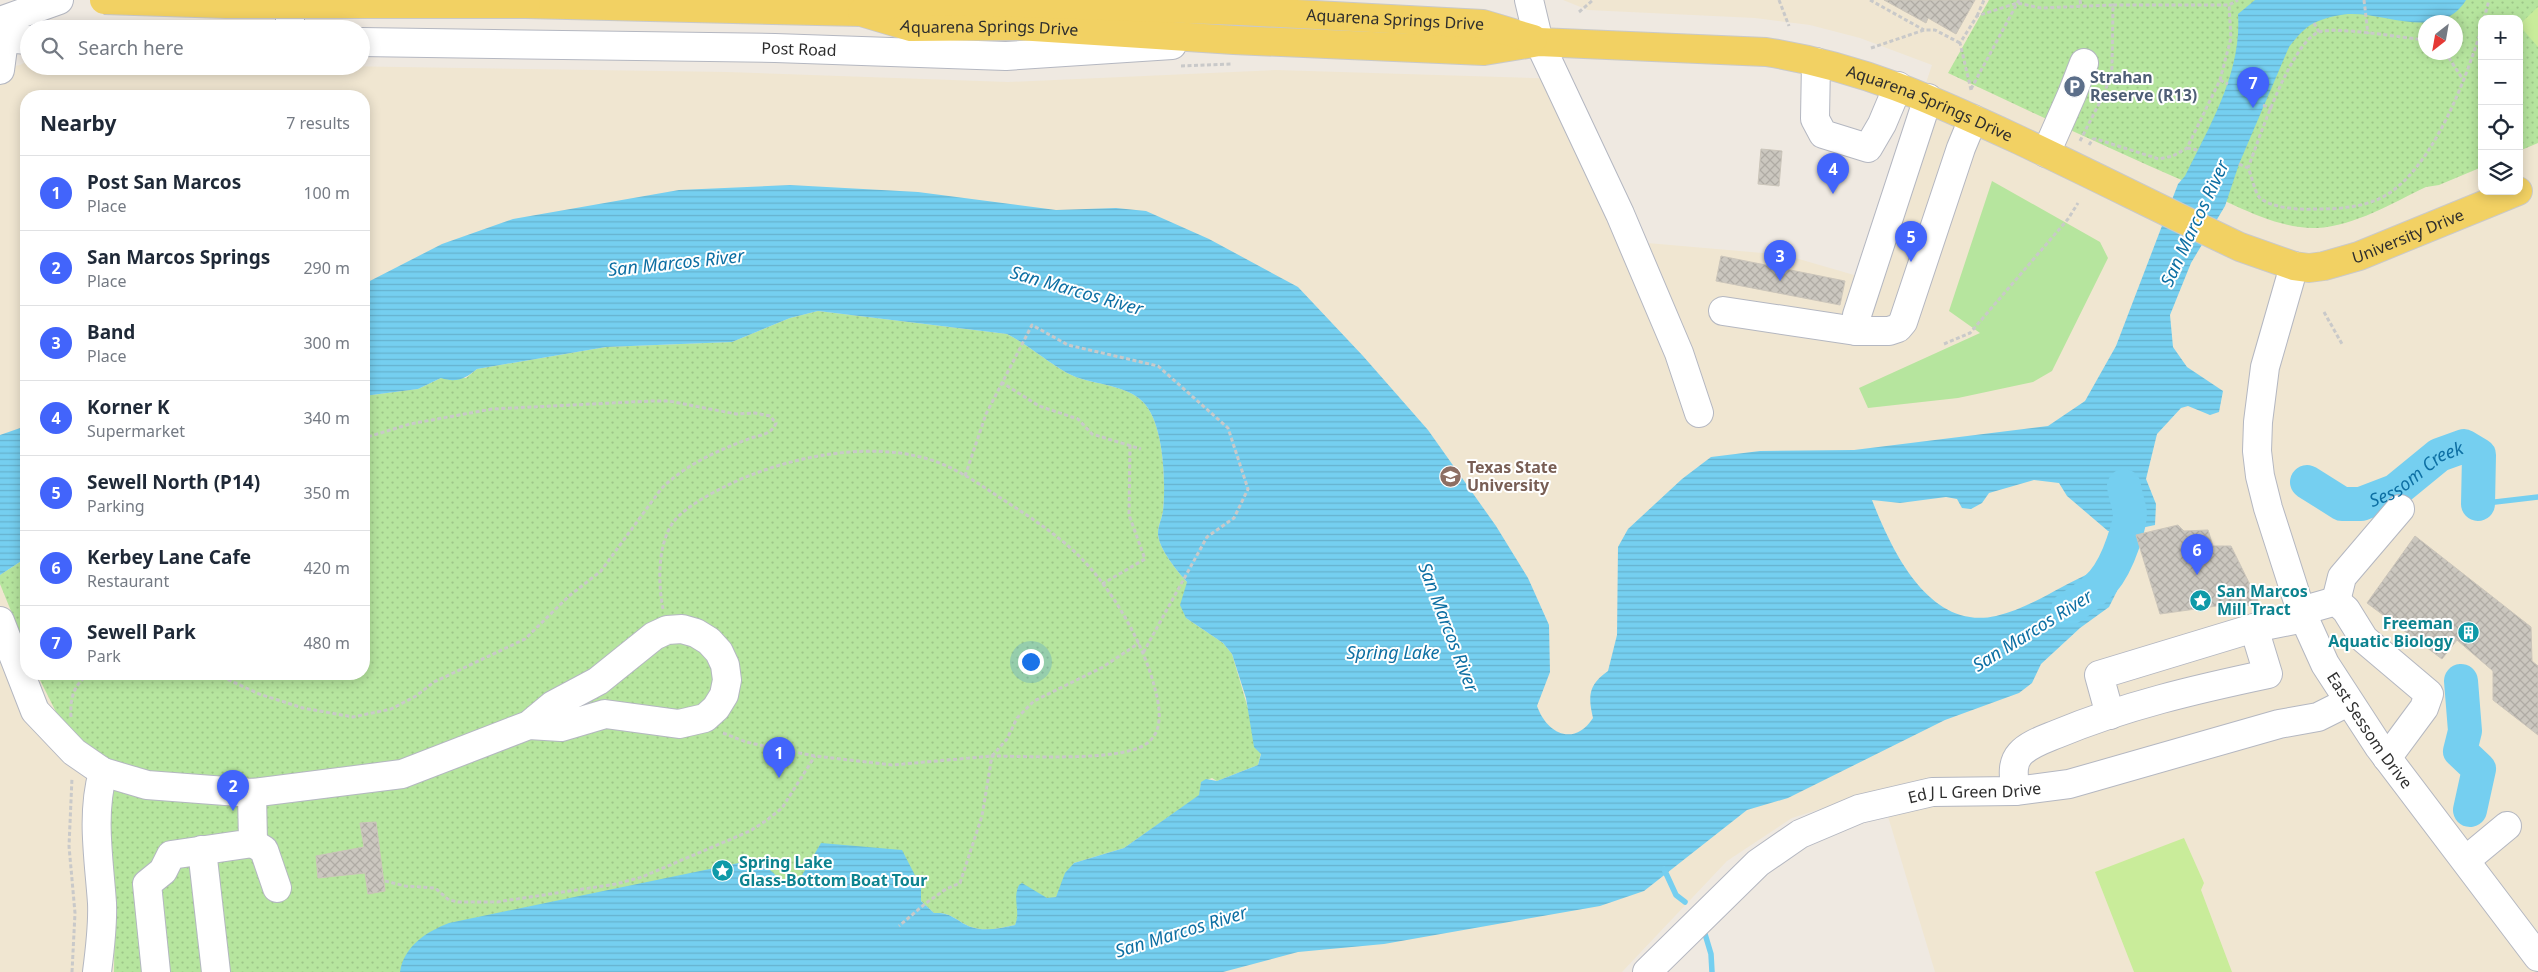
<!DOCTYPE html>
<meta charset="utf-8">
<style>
:root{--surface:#fff;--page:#f2f2f3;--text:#1f2937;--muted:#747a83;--line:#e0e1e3;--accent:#4264fb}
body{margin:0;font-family:"Noto Sans",sans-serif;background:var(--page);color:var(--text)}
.controls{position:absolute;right:15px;top:15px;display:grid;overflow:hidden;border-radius:10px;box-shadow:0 2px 12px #0003}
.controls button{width:45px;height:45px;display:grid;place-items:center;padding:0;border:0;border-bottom:1px solid var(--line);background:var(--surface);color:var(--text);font:25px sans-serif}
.compass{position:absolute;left:2418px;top:15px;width:45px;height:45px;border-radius:50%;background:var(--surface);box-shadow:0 2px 12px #0003;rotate:211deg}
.you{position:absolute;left:1030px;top:661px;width:18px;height:18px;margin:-12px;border:4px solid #fff;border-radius:50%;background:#1a73e8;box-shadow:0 0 0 8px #1a73e833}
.badge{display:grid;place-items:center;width:32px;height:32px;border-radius:50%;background:var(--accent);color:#fff;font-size:16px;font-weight:700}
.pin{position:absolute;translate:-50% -41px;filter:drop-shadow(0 1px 2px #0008)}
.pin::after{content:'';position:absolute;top:26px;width:18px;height:15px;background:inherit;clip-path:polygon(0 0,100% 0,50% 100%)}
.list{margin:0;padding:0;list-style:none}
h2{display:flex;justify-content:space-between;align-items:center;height:65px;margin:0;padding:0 20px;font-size:21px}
h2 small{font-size:16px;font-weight:400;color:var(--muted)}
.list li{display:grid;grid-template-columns:32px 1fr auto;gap:15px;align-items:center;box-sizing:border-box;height:75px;padding:0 20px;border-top:1px solid var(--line)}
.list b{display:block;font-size:19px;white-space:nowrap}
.list p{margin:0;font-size:16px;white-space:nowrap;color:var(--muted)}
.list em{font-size:16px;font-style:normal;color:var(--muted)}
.icon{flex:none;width:28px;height:28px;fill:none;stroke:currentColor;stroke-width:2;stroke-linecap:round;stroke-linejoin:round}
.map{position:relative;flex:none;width:2538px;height:972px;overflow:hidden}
.search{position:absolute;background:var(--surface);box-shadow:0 2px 12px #0003;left:20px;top:20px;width:350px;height:55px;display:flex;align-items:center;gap:12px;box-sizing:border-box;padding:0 18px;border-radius:28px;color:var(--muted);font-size:19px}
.panel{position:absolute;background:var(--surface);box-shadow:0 2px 12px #0003;left:20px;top:90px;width:350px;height:590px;border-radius:20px}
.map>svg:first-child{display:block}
.education{fill:#f0e6d1;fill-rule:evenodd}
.grass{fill:#b6e59e}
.park{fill:url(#park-dots);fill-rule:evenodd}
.pitch{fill:#c9ec9a}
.water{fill:url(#water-rules)}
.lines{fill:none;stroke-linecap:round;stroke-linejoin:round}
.stream{stroke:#75cff0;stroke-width:5.5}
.river{stroke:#75cff0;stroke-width:34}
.building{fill:url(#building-cross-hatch);stroke:#cbc5ba}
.minor-casing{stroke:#b4b7c1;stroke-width:30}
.major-casing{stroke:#c9c9c9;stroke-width:30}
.path{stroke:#c9c9c9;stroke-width:3;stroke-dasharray:4 2.5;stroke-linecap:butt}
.minor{stroke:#fff;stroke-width:28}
.major{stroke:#f2d163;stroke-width:28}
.major-bridge-casing{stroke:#c9c9c9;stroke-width:30;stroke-linecap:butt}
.major-bridge{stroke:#f2d163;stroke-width:28}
.labels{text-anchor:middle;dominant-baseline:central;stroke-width:4;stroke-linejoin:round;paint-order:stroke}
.street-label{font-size:16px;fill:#2e2e2e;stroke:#fff}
.service-label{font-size:16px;font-weight:bold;fill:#4e5e75;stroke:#fff;text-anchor:start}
.education-label{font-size:16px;font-weight:bold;fill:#785e54;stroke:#fff;text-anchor:start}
.culture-label{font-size:16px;font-weight:bold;fill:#0d838f;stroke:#fff;text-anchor:start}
.water-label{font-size:18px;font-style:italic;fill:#0d6fa3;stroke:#fff}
</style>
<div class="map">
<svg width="2538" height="972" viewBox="0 0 2538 972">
<defs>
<pattern id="park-dots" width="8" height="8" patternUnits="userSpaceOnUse" patternTransform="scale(1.25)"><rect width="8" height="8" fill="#b6e59e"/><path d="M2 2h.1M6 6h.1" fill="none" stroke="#9dc588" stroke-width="1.8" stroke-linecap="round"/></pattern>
<pattern id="water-rules" width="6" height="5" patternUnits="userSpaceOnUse" patternTransform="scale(1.25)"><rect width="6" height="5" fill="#75cff0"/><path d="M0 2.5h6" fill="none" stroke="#66b2ce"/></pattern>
<pattern id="building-cross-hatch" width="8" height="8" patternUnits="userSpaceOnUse" patternTransform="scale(1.25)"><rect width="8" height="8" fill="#cbc7bf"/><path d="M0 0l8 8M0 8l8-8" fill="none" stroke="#afaba4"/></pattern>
</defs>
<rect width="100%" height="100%" fill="#efe9e1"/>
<path class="education" d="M1563 0H2538V972H1935L1880 790 1792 818 1727 861 1622 972H0V69L20 65 26 62H29V66H337L727 72 1008 82 1276 70 1568 79 1636 242 1785 255 1861 277 1932 65 1860 38 1810 25 1755 18 1588 10ZM2482 19H2519V191H2482ZM2426 22H2456V52H2426ZM26 96H364V674H26Z"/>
<path class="grass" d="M1992 181 2100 242 2108 258 2052 371 2033 382 1958 398 1868 408 1859 388 1980 333 1949 311Z"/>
<g class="park">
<path d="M1989 0H2538V143L2519 151V19H2482V167L2439 185 2426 187C2392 203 2355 226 2317 228 2275 230 2223 199 2186 182 2106 147 2027 110 1948 73ZM2426 22H2456V52H2426Z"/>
<path d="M818 311 1007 334C1028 345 1046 361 1067 373 1089 385 1123 383 1142 401 1164 421 1166 483 1163 511 1162 518 1158 526 1158 533 1158 548 1177 571 1187 582L1186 618 1223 643 1232 654 1261 753 1258 765 1217 781 1212 778 1201 782 1200 795 1124 848 1074 863 1056 897 1017 905 1019 916 1015 925C1001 928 985 932 971 927 956 921 952 912 934 913L921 901V887L799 882 780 879 573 972H114L115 898 110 825 91 752 61 722 37 674H364V396L418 389 441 378H466L477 369 606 347 732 342 790 318Z"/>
<path d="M26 558V648L0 584V575Z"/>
</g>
<g class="pitch">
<path d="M2538 7V47L2519 25Z"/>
<path d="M2184 838 2204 883 2201 890 2232 972H2134L2095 872Z"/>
</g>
<g class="water">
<path d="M2255 0H2466C2440 42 2386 12 2348 14 2337 15 2324 18 2314 23 2304 28 2296 38 2289 47L2239 164 2225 206 2191 263 2170 315 2173 347 2187 367 2223 391 2219 412 2210 415 2188 406 2181 408 2157 434 2146 479 2156 504 2155 525 2127 531H2108L2067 496 2059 483 2034 480 1989 493 1982 503 1971 509 1962 508 1957 499 1946 497 1900 503 1872 500C1892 551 1929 631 1996 616 2031 608 2061 585 2093 572L2117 591 2109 607 2080 628 2041 664 2032 683 2019 693 1945 720 1788 798 1747 810 1644 891 1600 906 1384 944 1298 952 1223 972H400C404 946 426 932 449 923L758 859 780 879 798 882 821 843 902 850 921 887V901L934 913C952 912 956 921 971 927 985 932 1001 928 1015 925 1021 911 1012 899 1019 885L1022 883 1047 898 1056 897 1065 873 1074 863 1124 848 1199 795 1201 782 1206 779 1217 781 1258 765 1261 754 1254 747 1246 698 1232 654 1223 643 1186 618 1180 605 1187 582C1177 571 1158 548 1158 533 1158 526 1162 518 1163 511 1166 483 1164 421 1142 401 1123 383 1089 385 1067 373 1046 361 1028 345 1007 334L818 311 790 318 732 342 606 347 477 369C465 379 456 383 441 378L418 389 364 396V284L442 244 513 219 679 190 790 185 918 192 1056 210 1116 208 1146 211 1209 239 1298 287 1363 356 1428 430 1496 526 1528 578 1549 625 1550 672 1537 706C1547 734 1574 747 1593 718 1588 696 1588 685 1608 671L1617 635 1618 547 1628 529 1682 479 1711 457 1760 451 1854 450 2048 426 2085 401 2116 346 2178 184 2185 176C2210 125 2242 72 2238 14Z"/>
<path d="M26 426V558L0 575V435Z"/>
</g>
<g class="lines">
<g class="stream">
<path d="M2478 504 2538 497"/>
<path d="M1664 869 1676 895 1685 902"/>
<path d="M1705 934 1711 954 1712 972"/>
</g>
<g class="river">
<path id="s1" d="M2307 482 2342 504H2361L2395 491 2439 455 2464 446 2479 455 2478 504"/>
<path d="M2068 609C2099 590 2111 578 2123 543 2126 534 2130 523 2130 513 2129 504 2125 495 2124 486"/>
<path d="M2461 681 2465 731 2460 751 2479 769 2470 810"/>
</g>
</g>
<g class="building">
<path d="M1884 0H1975L1956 34 1928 18 1926 23Z"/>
<path d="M1761 149 1782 151 1779 186 1758 184Z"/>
<path d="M1721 256 1845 281 1840 305 1716 281Z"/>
<path d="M2178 525 2184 531 2208 530 2213 546H2231L2260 605 2217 606 2160 614 2136 535Z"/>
<path d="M2415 536 2531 627 2532 661 2538 666V735L2493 700V671L2457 640 2442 659 2367 603Z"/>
<path d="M376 822 385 891 368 894 365 873 318 878 316 856 364 847 360 823Z"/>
</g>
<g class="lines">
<defs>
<g id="minor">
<path d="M1529 0 1539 42 1620 214 1679 353 1699 413"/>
<path d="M0 21 59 0"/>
<path d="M290 29V0"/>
<path d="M0 38 29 40"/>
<path id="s2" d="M361 42 775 48 1006 56 1172 45"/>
<path d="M1816 62 1815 119 1823 134 1868 148 1882 124 1898 86"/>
<path d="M0 70 4 40"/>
<path d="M2046 153 2072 94 2084 63"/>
<path id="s3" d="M2294 266 2265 367 2258 422 2257 451 2260 476 2268 508 2301 611 2325 664 2379 747 2538 957"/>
<path d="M1723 311 1856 331H1889L1898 328 1903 322 1961 148 1973 119"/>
<path d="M1856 331 1857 315 1928 98"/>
<path d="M2336 601 2342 577 2400 509"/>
<path d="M2301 611 2336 601 2346 610 2364 639 2429 694 2424 708 2387 758"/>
<path d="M0 621 35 711 74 752 103 772C91 815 99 859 102 903 103 926 100 949 97 972"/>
<path d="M2110 715 2099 675 2254 628"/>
<path d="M103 772 147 785 252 793 402 774 529 725 553 705 598 681 654 636 667 630 682 629 696 633 709 641 719 652 725 665 727 680 724 695 716 708 705 718 679 724 605 714 561 727 529 725"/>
<path d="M2015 791C2014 778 2011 764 2020 754 2029 744 2045 739 2057 734 2124 706 2197 689 2268 674L2254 628 2304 618"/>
<path d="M253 843 264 850 277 888"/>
<path d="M202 850 216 972"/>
<path d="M2466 860 2507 826"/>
<path d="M156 972 147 884 163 871 171 855 253 843 252 793"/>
<path id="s4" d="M1647 972 1758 863 1800 834 1859 809 1932 792 2015 791 2069 784 2279 724 2318 717 2348 702"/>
</g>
<g id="major">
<path id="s5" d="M526 4 861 12 911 27 1018 26 1234 40 1484 51 1539 42 1766 52C1862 67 1933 100 2019 140 2093 175 2166 212 2240 247L2294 266 2309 268 2324 266 2359 256 2518 191"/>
<path id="s6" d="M862 12 905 1 993 2 1241 11 1483 24 1533 39"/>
</g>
</defs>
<use href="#minor" class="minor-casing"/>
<use href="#major" class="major-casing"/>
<g class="path">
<path d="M1779 0 1789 26"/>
<path d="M1870 0 1924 30"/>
<path d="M2080 0 2081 6"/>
<path d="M2364 0 2368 34"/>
<path d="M1579 12 1593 0"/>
<path d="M1977 16 1984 0"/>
<path d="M2484 19 2489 0"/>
<path d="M2314 23 2319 32"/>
<path d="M2426 40C2404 38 2335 26 2319 32 2291 42 2259 139 2248 168 2252 176 2254 190 2259 197 2270 208 2299 210 2314 209 2338 209 2359 208 2381 198 2432 172 2466 79 2482 27"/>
<path d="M1871 48 1924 30H1935L1960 43"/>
<path d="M2445 52 2464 81"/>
<path d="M1181 66 1233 64"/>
<path d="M2220 80 2228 84"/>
<path d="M1971 89 2019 0"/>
<path d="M1971 90 1960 43 1977 16 2017 3 2041 8 2113 5"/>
<path d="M2263 105 2272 109"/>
<path d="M2080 141 2105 92 2112 68 2113 5H2229L2238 0"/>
<path d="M2089 145 2093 139H2096L2159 159 2173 156 2187 148 2220 80 2231 38 2229 5"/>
<path d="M2187 148 2197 150"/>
<path d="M2239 164 2248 168"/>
<path d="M2324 312 2342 344"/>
<path d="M1944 344 1970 333 2068 219 2078 203"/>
<path d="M1001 382 1039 406 1078 419 1092 434 1141 449"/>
<path d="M965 476 986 414 1032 325 1068 345 1158 366 1228 428 1248 489 1234 518 1207 537 1143 653"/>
<path d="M1102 584 1145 559 1129 515 1130 445"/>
<path d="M663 609C658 583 657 542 675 520 686 507 708 495 724 487 782 458 865 440 928 459 952 466 973 480 993 493 1022 512 1053 531 1078 555 1112 588 1144 644 1155 689 1160 707 1164 732 1146 744 1120 762 1026 756 992 756L982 816 960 883 946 889 926 903 899 926"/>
<path d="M216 674 259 694 303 708 353 717 391 709 416 696 434 682 525 639 569 596 601 571 661 489C686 464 719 450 751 438 761 435 772 434 776 423L770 416 755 413 736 414 669 401H652L492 409 410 424 364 438"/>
<path d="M71 717C70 699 73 685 89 674"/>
<path d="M723 733 746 742 773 748 815 756 892 765 992 756 1007 739 1017 718 1034 701 1103 667 1139 643"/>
<path d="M385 881 405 886 435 888 449 900 458 902H497L616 884 642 877 750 831 767 820 782 808 815 756"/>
<path d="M72 972 75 913 69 846 72 778"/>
</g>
<use href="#minor" class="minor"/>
<use href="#major" class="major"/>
<defs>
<path id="major-bridge" d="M104 0 226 4H526"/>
</defs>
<use href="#major-bridge" class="major-bridge-casing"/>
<use href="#major-bridge" class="major-bridge"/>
</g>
<defs>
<symbol id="parking-disc" viewBox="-11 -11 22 22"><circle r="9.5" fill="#5c6f8a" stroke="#fff"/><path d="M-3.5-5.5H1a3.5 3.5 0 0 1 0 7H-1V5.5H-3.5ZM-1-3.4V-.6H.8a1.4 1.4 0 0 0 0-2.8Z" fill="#fff"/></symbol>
<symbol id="university-disc" viewBox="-11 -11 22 22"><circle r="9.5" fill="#8d6e63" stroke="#fff"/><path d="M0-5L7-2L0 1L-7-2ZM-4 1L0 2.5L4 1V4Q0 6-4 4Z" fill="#fff"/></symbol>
<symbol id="sight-disc" viewBox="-11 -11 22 22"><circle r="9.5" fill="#0f9aa8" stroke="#fff"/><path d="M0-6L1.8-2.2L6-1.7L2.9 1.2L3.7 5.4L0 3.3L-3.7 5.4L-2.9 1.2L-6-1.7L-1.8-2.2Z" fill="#fff"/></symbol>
<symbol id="building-disc" viewBox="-11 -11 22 22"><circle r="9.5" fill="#0f9aa8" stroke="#fff"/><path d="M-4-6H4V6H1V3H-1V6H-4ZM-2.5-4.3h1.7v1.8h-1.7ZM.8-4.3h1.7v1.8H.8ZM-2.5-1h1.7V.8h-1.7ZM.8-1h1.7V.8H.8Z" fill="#fff"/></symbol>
</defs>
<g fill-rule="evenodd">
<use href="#parking-disc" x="2062" y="74" width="25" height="25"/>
<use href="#university-disc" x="1438" y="464" width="25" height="25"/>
<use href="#sight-disc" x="2188" y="588" width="25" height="25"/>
<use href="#building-disc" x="2456" y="620" width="25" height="25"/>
<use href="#sight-disc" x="710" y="858" width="25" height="25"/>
</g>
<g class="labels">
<g class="street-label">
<text stroke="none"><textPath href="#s6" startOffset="535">Aquarena Springs Drive</textPath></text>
<text stroke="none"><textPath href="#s5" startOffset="466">Aquarena Springs Drive</textPath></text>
<text stroke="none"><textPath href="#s2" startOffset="438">Post Road</textPath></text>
<text stroke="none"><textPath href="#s5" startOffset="1416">Aquarena Springs Drive</textPath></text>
<text stroke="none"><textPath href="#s5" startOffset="1935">University Drive</textPath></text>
<text stroke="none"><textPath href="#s3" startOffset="494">East Sessom Drive</textPath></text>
<text stroke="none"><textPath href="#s4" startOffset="388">Ed J L Green Drive</textPath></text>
</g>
<g class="service-label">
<text x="2090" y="77">Strahan<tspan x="2090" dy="18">Reserve (R13)</tspan></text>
</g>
<g class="education-label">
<text x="1467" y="467">Texas State<tspan x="1467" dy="18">University</tspan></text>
</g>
<g class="culture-label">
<text x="2217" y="591">San Marcos<tspan x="2217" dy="18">Mill Tract</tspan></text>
<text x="2453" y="623" text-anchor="end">Freeman<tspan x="2453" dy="18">Aquatic Biology</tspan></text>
<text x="739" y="862">Spring Lake<tspan x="739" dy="18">Glass-Bottom Boat Tour</tspan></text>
</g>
<g class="water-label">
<text transform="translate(2194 223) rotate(-65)">San Marcos River</text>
<text transform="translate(676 262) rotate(-6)">San Marcos River</text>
<text transform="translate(1077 290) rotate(16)">San Marcos River</text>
<text stroke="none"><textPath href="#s1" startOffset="124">Sessom Creek</textPath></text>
<text transform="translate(1449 627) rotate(69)">San Marcos River</text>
<text transform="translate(2032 630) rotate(-32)">San Marcos River</text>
<text x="1393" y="652">Spring Lake</text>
<text transform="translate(1181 931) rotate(-17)">San Marcos River</text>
</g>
</g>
</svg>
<div class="controls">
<button>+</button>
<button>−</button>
<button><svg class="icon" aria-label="locate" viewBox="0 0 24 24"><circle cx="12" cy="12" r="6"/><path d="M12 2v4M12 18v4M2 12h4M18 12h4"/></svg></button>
<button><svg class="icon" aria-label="layers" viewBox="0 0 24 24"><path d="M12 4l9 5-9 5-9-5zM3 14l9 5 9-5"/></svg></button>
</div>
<svg class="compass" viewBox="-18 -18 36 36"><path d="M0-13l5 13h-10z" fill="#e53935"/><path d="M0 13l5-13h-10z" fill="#747a83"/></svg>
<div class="you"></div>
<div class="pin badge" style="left:779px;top:778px">1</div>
<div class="pin badge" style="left:233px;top:811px">2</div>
<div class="pin badge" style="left:1780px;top:281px">3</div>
<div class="pin badge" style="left:1833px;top:194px">4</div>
<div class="pin badge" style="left:1911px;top:262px">5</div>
<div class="pin badge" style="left:2197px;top:575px">6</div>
<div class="pin badge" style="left:2253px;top:108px">7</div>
<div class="search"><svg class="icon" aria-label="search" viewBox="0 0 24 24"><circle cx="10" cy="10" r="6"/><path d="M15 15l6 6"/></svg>Search here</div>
<section class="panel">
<h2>Nearby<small>7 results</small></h2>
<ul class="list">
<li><span class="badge">1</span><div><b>Post San Marcos</b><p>Place</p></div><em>100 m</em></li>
<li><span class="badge">2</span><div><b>San Marcos Springs</b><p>Place</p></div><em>290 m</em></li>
<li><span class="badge">3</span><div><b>Band</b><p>Place</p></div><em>300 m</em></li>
<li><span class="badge">4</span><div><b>Korner K</b><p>Supermarket</p></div><em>340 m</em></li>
<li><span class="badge">5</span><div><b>Sewell North (P14)</b><p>Parking</p></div><em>350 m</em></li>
<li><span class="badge">6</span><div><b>Kerbey Lane Cafe</b><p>Restaurant</p></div><em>420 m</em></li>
<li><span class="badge">7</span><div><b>Sewell Park</b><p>Park</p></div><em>480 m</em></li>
</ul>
</section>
</div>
